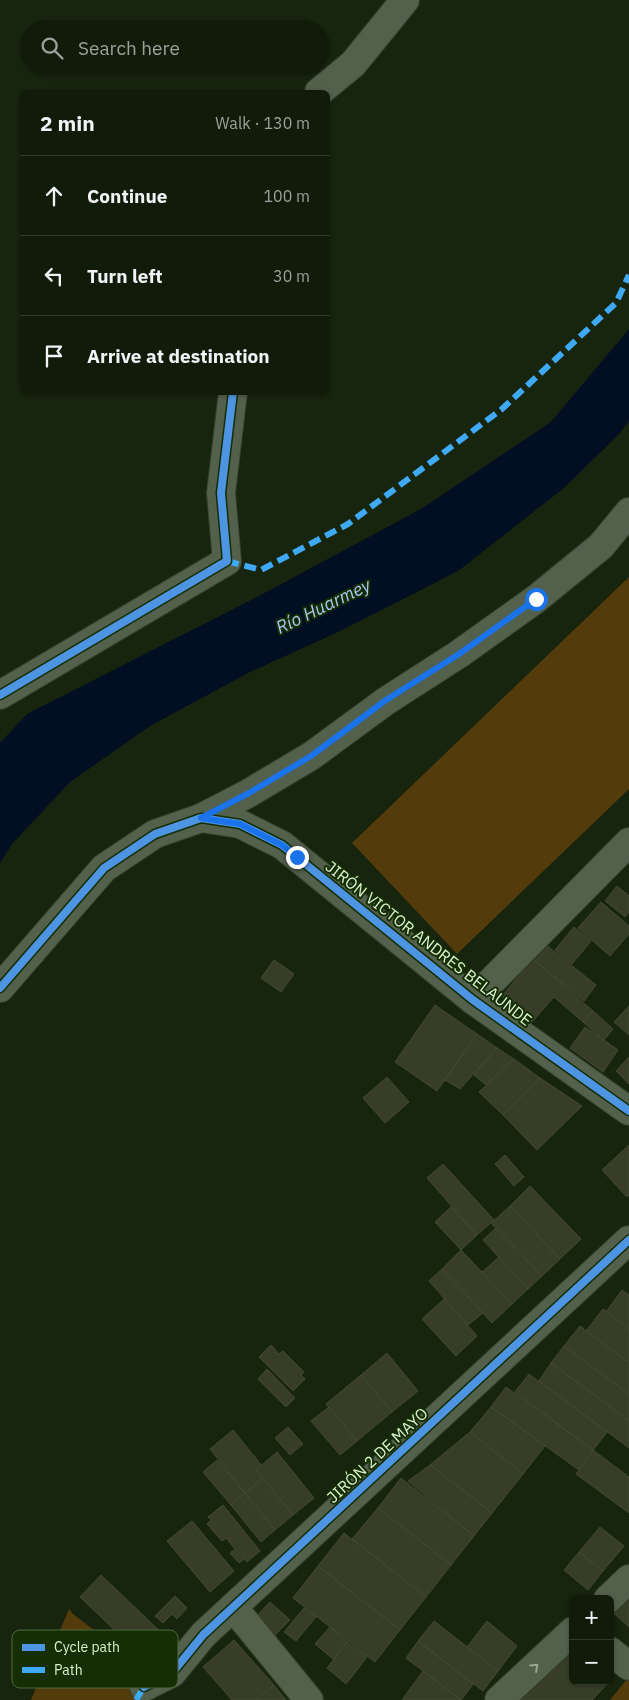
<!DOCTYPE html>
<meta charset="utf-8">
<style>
:root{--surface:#111b0a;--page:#1a2413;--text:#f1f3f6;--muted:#9ca19c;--line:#30392b}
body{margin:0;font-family:"IBM Plex Sans",sans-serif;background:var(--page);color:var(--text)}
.controls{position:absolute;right:15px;bottom:15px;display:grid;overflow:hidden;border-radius:8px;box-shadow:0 1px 4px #0004}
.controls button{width:45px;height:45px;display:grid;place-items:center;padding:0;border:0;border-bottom:1px solid var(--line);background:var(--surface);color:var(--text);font:25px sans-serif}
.stop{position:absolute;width:15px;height:15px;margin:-11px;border:4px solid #1a73e8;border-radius:50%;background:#fff}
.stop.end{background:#1a73e8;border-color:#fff;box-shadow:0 1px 5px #0008}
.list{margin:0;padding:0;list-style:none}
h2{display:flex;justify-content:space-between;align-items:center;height:65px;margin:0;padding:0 20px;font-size:21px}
h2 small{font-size:16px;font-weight:400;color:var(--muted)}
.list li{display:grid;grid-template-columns:32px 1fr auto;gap:15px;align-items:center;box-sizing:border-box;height:80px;padding:0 20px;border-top:1px solid var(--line)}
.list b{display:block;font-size:19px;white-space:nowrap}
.list em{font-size:16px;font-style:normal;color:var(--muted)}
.icon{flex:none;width:28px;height:28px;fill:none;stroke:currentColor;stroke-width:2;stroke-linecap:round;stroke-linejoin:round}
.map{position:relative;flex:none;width:629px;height:1700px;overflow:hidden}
.search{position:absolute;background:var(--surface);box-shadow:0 1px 4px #0004;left:20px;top:20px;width:310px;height:55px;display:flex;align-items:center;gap:12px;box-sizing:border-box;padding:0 18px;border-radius:28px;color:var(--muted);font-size:19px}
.panel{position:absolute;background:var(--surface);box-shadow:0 1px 4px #0004;left:20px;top:90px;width:310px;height:305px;border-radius:8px}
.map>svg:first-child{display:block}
.green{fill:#543b0b}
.water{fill:#020e22}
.building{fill:#373d27;stroke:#434a34}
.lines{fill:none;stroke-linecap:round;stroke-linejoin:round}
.minor-casing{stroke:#343f2e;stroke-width:30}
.minor{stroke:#53604c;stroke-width:28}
.quiet{stroke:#3fa9f5;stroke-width:6;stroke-dasharray:12 6;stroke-linecap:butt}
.cycleway-casing{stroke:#152e04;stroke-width:11}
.cycleway{stroke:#4d94e3;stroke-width:8}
.oneway{stroke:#97a88e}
.route{stroke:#1a73e8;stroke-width:6}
.labels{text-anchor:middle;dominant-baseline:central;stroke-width:4;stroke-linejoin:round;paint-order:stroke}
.street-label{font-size:16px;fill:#dbefd1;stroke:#152e04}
.water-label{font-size:18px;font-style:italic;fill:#a8c7f1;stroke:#152e04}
.key{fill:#152e04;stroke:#506842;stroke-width:1}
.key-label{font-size:14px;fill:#dbefd1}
</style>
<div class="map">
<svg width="629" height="1700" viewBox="0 0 629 1700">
<rect width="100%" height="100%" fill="#17240e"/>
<g class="green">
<path d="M629 577V789L457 954 352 843Z"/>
<path d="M69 1609 73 1614 159 1680 146 1700H31Z"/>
<path d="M627 1679 629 1680V1700H610Z"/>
</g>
<path class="water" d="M629 329V421L619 434 564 488 458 571 340 631 248 673 150 726 70 782 12 844 0 863V743L27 714 259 596 421 509 551 422Z"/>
<g class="building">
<path d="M617 886 629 896V912L625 917 605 901Z"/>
<path d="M601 902 629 926V934L610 956 578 928Z"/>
<path d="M574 927 591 941 572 964 555 950Z"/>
<path d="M545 944 596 985 584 1001 533 959Z"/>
<path d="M533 959 593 1011 583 1022 554 997 532 1022 502 996Z"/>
<path d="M274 960 294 974 281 992 261 978Z"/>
<path d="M435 1005 477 1034 437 1091 395 1062Z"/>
<path d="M629 1006V1035L614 1022Z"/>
<path d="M593 1011 613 1029 604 1040 583 1022Z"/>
<path d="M585 1027 618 1050 603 1072 570 1048Z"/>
<path d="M477 1034 497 1048 460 1089 445 1080Z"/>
<path d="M497 1048 514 1059 486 1085 474 1075Z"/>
<path d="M629 1057V1084L616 1071Z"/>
<path d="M514 1059 540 1078 503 1115 479 1092Z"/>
<path d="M387 1077 409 1102 385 1123 363 1098Z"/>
<path d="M540 1078 582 1106 537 1150 503 1115Z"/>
<path d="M629 1145V1195L627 1197 602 1170Z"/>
<path d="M505 1155 524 1177 514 1186 495 1164Z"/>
<path d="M443 1164 494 1220 477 1235 427 1178Z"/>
<path d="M530 1186 581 1239 560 1259 510 1206Z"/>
<path d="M510 1206 560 1259 542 1276 491 1223Z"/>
<path d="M451 1207 477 1235 461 1250 435 1222Z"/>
<path d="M496 1228 542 1276 528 1289 483 1240Z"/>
<path d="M461 1250 512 1304 492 1323 442 1269Z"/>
<path d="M499 1257 528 1289 512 1304 482 1272Z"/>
<path d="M442 1269 483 1313 468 1325 429 1281Z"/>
<path d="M622 1290 629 1295V1329L606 1312Z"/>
<path d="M444 1299 477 1336 456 1356 422 1319Z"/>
<path d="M603 1309 629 1329V1363L586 1331Z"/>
<path d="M580 1326 629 1363V1394L564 1346Z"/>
<path d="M271 1345 279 1354 283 1351 304 1372 301 1375 305 1379 293 1391 259 1357Z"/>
<path d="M564 1346 629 1394V1421L551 1363Z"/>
<path d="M387 1353 418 1391 392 1412 361 1375Z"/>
<path d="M551 1363 629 1421V1448L539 1381Z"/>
<path d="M267 1369 295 1398 286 1407 258 1379Z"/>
<path d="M529 1374 607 1432 593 1450 515 1392Z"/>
<path d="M361 1375 392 1412 357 1441 326 1404Z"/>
<path d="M506 1387 593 1450 579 1470 491 1407Z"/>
<path d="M329 1407 357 1441 340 1455 311 1421Z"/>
<path d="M491 1407 545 1446 523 1474 470 1432Z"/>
<path d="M288 1427 303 1444 290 1455 275 1438Z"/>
<path d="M233 1430 262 1466 256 1470 263 1478 245 1493 210 1449Z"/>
<path d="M470 1432 523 1474 492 1513 430 1465Z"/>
<path d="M593 1450 629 1477V1513L576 1474Z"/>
<path d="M277 1452 314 1498 293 1515 256 1470Z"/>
<path d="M217 1460 245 1493 231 1505 203 1472Z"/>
<path d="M430 1465 492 1513 474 1536 408 1481Z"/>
<path d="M263 1478 293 1515 275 1530 245 1493Z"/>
<path d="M401 1478 474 1536 451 1565 378 1508Z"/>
<path d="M245 1493 275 1530 261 1542 231 1505Z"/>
<path d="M223 1505 260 1551 247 1562 244 1559 239 1563 230 1553 235 1549 226 1538 222 1541 207 1524 211 1520 208 1517Z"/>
<path d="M378 1508 451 1565 426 1597 352 1539Z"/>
<path d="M192 1521 234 1571 210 1592 167 1541Z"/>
<path d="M600 1527 624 1546 603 1571 579 1552Z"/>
<path d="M344 1533 426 1597 400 1630 318 1566Z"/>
<path d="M579 1552 603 1571 588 1590 564 1570Z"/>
<path d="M318 1566 400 1630 375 1662 293 1598Z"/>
<path d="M101 1575 166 1637 145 1659 80 1597Z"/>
<path d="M629 1590V1627L610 1610Z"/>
<path d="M175 1596 187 1608 177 1619 172 1614 163 1623 155 1616Z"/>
<path d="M270 1602 290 1620 271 1639 252 1621Z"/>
<path d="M304 1608 316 1617 296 1641 284 1632Z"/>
<path d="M434 1621 498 1671 483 1691 418 1641Z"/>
<path d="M487 1621 517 1646 498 1671 467 1647Z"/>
<path d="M330 1627 347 1642 333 1659 315 1644Z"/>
<path d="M234 1640 274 1685 257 1700H232L203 1667Z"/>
<path d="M418 1641 473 1684 461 1700 406 1658Z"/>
<path d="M347 1642 367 1657 346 1684 327 1668Z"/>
<path d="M573 1647V1681H610L592 1700H515Z"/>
<path d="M423 1671 461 1700H402Z"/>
<path d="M274 1685 286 1700H257Z"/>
</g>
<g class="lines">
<defs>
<g id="minor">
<path d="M319 92 353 64 405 0"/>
<path d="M0 695 227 561 221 493 233 392"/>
<path d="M201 818 249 793 311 756 386 701 459 654 536 599 601 546 629 512"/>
<path d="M0 988 104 868 155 834 201 818 240 824 282 845 473 1000 629 1111"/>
<path d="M473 1000 629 842"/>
<path d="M608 1599 629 1579"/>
<path d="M233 1607 309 1700"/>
<path d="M610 1651 629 1666"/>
<path d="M144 1687 172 1673 203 1635 629 1240"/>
<path d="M499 1700 573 1631"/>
</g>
</defs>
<use href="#minor" class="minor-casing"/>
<use href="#minor" class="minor"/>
<g class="quiet">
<path d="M227 561 261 570 348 524 502 409 616 303 629 275"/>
<path d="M136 1700 144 1687"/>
</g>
<defs>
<g id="cycleway">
<path d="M0 695 227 561 221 493 233 392"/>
<path d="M0 988 104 868 155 834 201 818 240 824 282 845 473 1000 629 1111"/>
<path d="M144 1687 172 1673 203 1635 629 1240"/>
</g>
</defs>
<use href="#cycleway" class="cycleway-casing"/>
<use href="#cycleway" class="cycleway"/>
</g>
<defs><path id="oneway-chevron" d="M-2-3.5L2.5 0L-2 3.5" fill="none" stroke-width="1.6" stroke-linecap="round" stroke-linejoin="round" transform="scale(1.25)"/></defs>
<use class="oneway" href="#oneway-chevron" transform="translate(535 1667) rotate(-43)"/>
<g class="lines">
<path class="route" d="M297 857 282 845 240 824 201 818 249 793 311 756 386 700 459 654 536 599"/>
</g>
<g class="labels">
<g class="street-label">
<text transform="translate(429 943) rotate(38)">JIRÓN VICTOR ANDRES BELAUNDE</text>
<text transform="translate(377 1455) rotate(-43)">JIRÓN 2 DE MAYO</text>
</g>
<g class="water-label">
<text transform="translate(323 606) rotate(-26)">Río Huarmey</text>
</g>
</g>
<rect x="12" y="1630" width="166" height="58" rx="8" class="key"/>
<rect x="22" y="1644" width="23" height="7" fill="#4d94e3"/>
<rect x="22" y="1667" width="23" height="6" fill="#3fa9f5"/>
<g class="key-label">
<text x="54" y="1652">Cycle path</text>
<text x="54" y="1675">Path</text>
</g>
</svg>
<div class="controls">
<button>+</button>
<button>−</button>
</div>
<div class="stop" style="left:536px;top:599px"></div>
<div class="stop end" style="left:297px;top:857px"></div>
<div class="search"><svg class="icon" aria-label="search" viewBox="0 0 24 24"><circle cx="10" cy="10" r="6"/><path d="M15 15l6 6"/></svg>Search here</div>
<section class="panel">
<h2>2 min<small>Walk · 130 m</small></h2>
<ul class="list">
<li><svg class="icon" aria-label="ahead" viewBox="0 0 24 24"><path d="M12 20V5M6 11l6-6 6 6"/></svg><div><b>Continue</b></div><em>100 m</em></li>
<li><svg class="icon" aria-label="left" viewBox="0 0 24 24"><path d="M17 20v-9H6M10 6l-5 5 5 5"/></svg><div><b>Turn left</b></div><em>30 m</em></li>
<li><svg class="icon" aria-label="arrive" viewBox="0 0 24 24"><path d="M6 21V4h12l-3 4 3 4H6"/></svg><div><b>Arrive at destination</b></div></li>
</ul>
</section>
</div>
